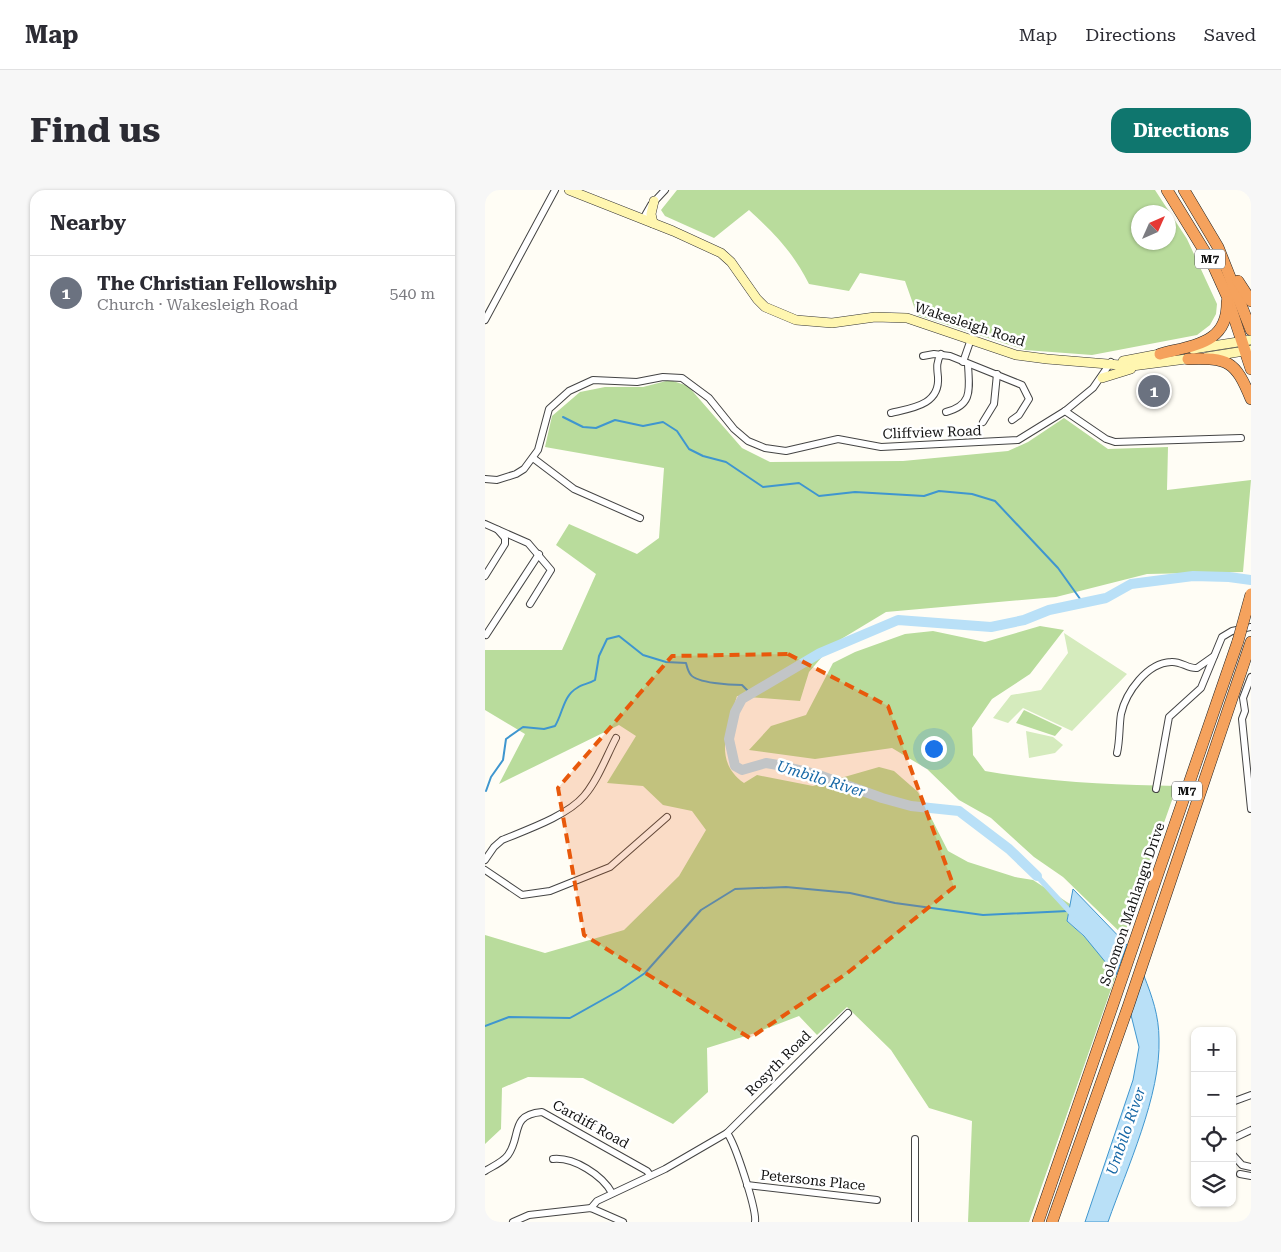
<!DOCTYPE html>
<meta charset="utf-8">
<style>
:root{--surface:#fff;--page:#f7f7f7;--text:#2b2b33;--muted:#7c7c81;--line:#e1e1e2;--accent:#0f766e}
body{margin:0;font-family:"Roboto Serif",serif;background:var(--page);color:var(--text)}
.controls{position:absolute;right:15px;bottom:15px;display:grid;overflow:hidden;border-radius:10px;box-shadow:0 1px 4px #0004}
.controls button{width:45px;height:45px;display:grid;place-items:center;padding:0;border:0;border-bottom:1px solid var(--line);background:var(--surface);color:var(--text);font:25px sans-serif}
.compass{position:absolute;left:646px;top:15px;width:45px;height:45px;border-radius:50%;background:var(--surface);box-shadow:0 1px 4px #0004;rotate:45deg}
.you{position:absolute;left:448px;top:558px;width:18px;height:18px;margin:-12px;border:4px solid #fff;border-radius:50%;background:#1a73e8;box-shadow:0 0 0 8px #1a73e833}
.badge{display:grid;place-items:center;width:32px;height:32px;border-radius:50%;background:var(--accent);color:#fff;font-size:16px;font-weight:700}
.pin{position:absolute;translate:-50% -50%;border:2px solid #fff;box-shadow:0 1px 5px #0006}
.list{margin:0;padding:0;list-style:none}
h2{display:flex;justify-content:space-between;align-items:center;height:65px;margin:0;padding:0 20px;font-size:21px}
h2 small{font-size:16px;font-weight:400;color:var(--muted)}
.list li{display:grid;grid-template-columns:32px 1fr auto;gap:15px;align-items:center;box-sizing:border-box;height:75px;padding:0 20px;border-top:1px solid var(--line)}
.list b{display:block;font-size:19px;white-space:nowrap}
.list p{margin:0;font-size:16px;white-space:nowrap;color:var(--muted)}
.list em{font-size:16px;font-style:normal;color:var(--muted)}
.icon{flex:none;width:28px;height:28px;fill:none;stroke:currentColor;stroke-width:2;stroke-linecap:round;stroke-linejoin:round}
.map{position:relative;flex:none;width:766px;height:1032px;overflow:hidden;border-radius:15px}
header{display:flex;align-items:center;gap:30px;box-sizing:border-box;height:70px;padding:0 25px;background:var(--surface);border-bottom:1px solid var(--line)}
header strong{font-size:24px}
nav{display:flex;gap:28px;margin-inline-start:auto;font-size:18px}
.intro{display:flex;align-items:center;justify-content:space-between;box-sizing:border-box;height:120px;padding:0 30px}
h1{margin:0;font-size:35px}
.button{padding:12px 22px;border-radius:15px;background:var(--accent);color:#fff;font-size:18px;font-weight:700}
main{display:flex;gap:30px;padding:0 30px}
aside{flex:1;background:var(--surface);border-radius:15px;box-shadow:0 1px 4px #0004}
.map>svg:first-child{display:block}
.green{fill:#d5ebbd}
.forest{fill:#b9dc9c;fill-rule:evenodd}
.water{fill:#b9e0f7;stroke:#3f96cf}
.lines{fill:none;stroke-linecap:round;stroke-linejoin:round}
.stream{stroke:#3f96cf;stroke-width:2}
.canal{stroke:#b9e0f7;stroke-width:5.5}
.river{stroke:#b9e0f7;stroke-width:10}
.street-casing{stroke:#444;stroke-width:8}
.secondary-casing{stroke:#333;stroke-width:10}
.highway-casing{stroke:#222;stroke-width:12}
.street{stroke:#fff;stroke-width:6}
.secondary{stroke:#fff6b0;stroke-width:9}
.highway{stroke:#f5a25d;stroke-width:11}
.highway-bridge-casing{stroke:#222;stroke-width:12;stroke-linecap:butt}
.highway-bridge{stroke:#f5a25d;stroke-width:11}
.marked{fill:#e8590c;fill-opacity:0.2;stroke:#e8590c;stroke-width:4;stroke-dasharray:10 6;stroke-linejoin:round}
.labels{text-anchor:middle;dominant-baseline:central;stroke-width:5;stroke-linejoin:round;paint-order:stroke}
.shield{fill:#fff;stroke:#585858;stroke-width:1}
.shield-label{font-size:12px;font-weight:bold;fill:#111}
.street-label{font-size:14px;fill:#111;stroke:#fff}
.water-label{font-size:15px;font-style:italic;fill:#1768a6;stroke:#fff}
</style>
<header>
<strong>Map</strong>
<nav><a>Map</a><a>Directions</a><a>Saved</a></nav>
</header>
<div class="intro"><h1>Find us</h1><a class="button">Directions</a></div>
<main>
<aside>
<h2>Nearby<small></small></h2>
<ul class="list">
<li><span class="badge" style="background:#6b7280">1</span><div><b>The Christian Fellowship</b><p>Church · Wakesleigh Road</p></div><em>540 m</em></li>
</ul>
</aside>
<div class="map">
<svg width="766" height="1032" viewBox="0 0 766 1032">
<rect width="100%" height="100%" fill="#fffdf5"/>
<g class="green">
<path d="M579 443 642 484 587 541 538 518 523 533 508 528 526 505 556 500 583 463Z"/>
<path d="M541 541 568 547 578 555 570 563 544 568Z"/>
</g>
<g class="forest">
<path d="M192 0H670L702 49 732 114 731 124 725 135 712 145 607 165 540 160 432 125 420 91 375 83 364 101 324 94C307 61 291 45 264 20L229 48 180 26 176 20ZM684 22V52H654V22Z"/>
<path d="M185 190 203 196 257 258 285 272 418 271 523 261 543 252 579 228 623 259 683 257 682 300 766 290 758 382 662 384 571 407 401 422 348 454 324 482 315 511 252 506C243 536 227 571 259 593L272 585 328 596 394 577 409 581 433 602 463 661 483 672 530 687 548 690 585 714 582 731 606 753 631 785 544 1032H483L487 931 444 918 406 860 362 817 332 845 314 826 270 843 222 858 223 902 188 934 98 888 43 887 17 898 16 939 0 954V745L60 763 139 740 194 686 221 640 207 621 178 615 158 596 122 593 151 546 134 535 14 594 40 544 0 520V460H77L111 384 71 355 84 334 152 364 174 348 179 278 60 257 67 226 95 202 120 197H158Z"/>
<path d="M555 436 579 440 545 484 507 509 487 538 488 565 500 581C563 592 628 595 692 596L639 746 578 687 549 667 506 628 474 610 442 579 407 558 330 569 264 560 286 536 321 525 348 473 370 462 420 444 448 441 500 452Z"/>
<path d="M539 520 577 538 570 546 531 533Z"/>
</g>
<g class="water">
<path d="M588 699 642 755 631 785 599 746 582 731Z"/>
<path d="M659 786C667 806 674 826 674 849 676 905 642 978 623 1032H600L648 890 654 857 645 821Z"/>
</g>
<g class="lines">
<g class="stream">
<path d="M78 227 98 237 111 238 130 230 158 236 178 232 192 241 204 259 218 266 241 272 278 297 314 293 334 306 370 302 439 306 454 301 487 304 510 311 573 378 598 413"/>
<path d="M1 601 6 587 18 570 21 549 38 537 59 539 70 536C78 523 78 506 92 498 97 494 104 494 110 490L114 466 122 449 134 446 158 465 181 472 201 473C202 477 203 482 206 485 212 493 246 495 257 495L265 503"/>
<path d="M0 836 24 827 85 828 135 800 160 783 216 720 250 699 301 697 365 703 410 713 498 725 583 721"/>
</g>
<path class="canal" d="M552 686 588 725"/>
<path class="river" d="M552 686 524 659 474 621 426 616 397 608 331 584 293 575 281 573 257 580 250 576 244 549 250 522 257 509 335 463 413 430 506 437 539 430 564 420 621 408 646 394 708 386 744 387 766 390"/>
<defs>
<g id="street">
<path d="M158 29 166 15 180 0"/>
<path d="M0 130 70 0"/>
<path d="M438 166 449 164 465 166 537 195 544 209 534 225 527 230"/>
<path d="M478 172 486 149"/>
<path d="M580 221 621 249 630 252 756 248"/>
<path d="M461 222C489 215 484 198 483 174"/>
<path d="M406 223C427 218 455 215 453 187 452 178 451 172 456 164"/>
<path d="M498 232 509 214 512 184"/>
<path d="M48 268 89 299 155 328"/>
<path d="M0 289 12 290 31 284 39 279 53 260 64 219 84 201 108 190 152 192 178 187 197 188 224 208 249 239 263 251 280 258 301 261 353 249 396 257 533 250 580 221 608 198 626 172"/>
<path d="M0 334 43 353 66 380 45 414"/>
<path d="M0 386 20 354V348L13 340"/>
<path d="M1 445 54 364"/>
<path d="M766 487 758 508 760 521 757 529 766 619"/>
<path d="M632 563C635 550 634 537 636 524 641 502 662 473 686 472 696 471 703 479 712 478L729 466"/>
<path d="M671 599 684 527 716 498 737 447 747 441 766 437"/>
<path d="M0 670 9 657 17 650C41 640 82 626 99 606 113 590 121 567 131 548"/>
<path d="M0 680 37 705 65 701 125 677 182 627"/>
<path d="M747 912 766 905"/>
<path d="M710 929V928"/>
<path d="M242 943 363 823"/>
<path d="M430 949V1032"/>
<path d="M747 949 766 940"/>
<path d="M747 964 757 975 766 977"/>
<path d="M68 969C89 967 117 985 127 1003"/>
<path d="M0 981C8 976 18 972 23 965 37 946 24 925 57 922L162 981 165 985"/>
<path d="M755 984 766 986"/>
<path d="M262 995 392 1010"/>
<path d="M106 1018 112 1011 180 979 242 943C250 953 272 1020 270 1032"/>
<path d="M28 1032 44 1025 106 1018 138 1032"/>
</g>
<g id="secondary">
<path d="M84 0 188 41 236 63 246 72 272 109 280 117 311 130 347 133 390 127 422 128 531 165 562 169 647 176 709 168"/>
<path d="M168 33 166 24 169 11"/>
<path d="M708 159 766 150"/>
<path d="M722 167 766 160"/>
<path d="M638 171 680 163"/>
<path d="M617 188 646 179"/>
</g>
<g id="highway">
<path d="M682 0 728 75 742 106 766 179"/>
<path d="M699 0 733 57 766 140"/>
<path d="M753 91 766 111"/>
<path d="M675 164C708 155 743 154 742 112"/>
<path d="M703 169C743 168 750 170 766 209"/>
<path d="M553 1032 753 451"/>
<path d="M567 1032 643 817 766 452"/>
</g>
</defs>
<use href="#street" class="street-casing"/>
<use href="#secondary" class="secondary-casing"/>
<use href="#highway" class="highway-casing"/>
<use href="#street" class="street"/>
<use href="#secondary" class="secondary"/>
<use href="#highway" class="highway"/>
<defs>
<path id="highway-bridge" d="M753 451 766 404"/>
</defs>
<use href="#highway-bridge" class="highway-bridge-casing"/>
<use href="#highway-bridge" class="highway-bridge"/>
</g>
<path class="marked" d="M303 464 403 516 469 697 361 784 265 848 99 745 73 598 187 466Z"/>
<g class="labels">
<g class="shield">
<rect x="710" y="59.5" width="30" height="19" rx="4"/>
<rect x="687" y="591.5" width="30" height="19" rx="4"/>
</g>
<g class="shield-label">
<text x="725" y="69">M7</text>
<text x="702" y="601">M7</text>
</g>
<g class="street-label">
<text transform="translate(485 134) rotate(18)">Wakesleigh Road</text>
<text transform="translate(447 242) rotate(-2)">Cliffview Road</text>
<text transform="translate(647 714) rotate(-71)">Solomon Mahlangu Drive</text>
<text transform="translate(293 873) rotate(-45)">Rosyth Road</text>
<text transform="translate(106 934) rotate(29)">Cardiff Road</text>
<text transform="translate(328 990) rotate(6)">Petersons Place</text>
</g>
<g class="water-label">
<text transform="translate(336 589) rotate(17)">Umbilo River</text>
<text transform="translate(641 941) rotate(-71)">Umbilo River</text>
</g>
</g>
</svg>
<div class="controls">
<button>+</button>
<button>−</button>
<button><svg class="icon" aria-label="locate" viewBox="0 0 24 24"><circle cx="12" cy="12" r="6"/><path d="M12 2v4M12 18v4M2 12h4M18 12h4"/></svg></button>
<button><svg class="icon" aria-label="layers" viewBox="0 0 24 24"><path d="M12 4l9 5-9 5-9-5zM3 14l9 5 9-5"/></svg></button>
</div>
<svg class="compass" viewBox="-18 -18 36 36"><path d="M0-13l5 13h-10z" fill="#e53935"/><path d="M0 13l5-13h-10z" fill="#7c7c81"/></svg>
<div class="you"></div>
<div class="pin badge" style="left:669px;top:201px;background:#6b7280">1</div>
</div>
</main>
